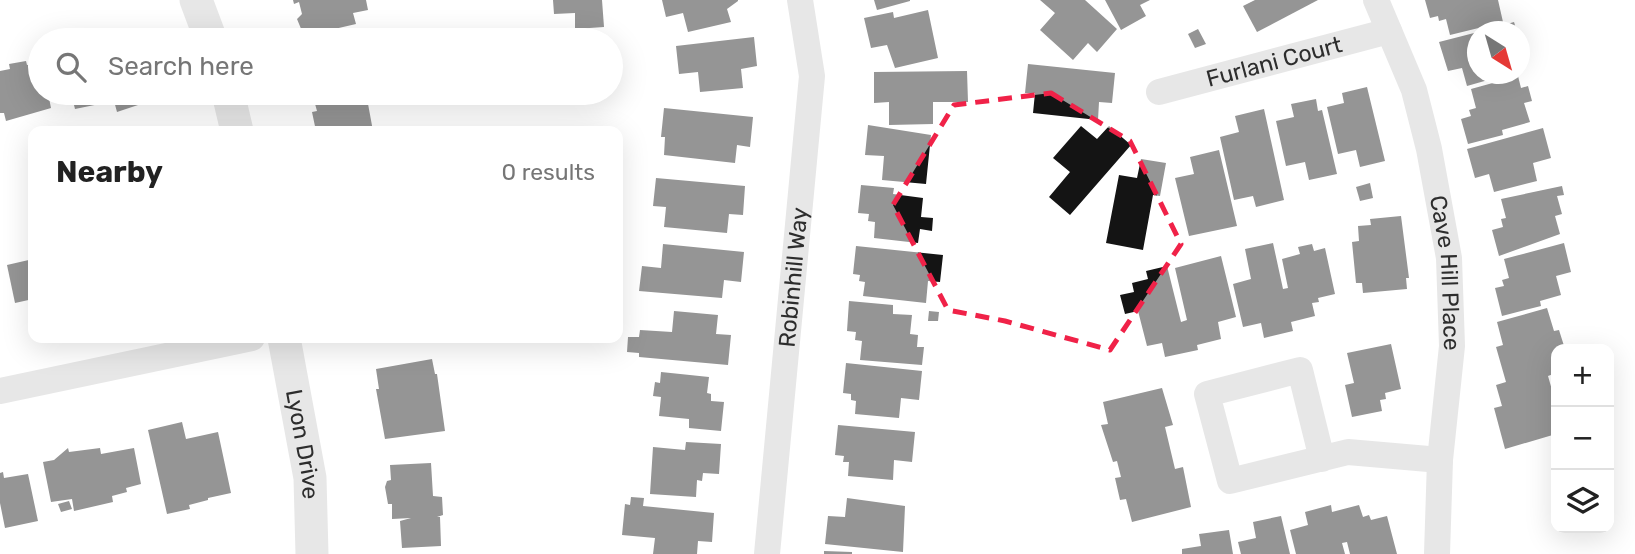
<!DOCTYPE html>
<meta charset="utf-8">
<style>
:root{--surface:#fff;--page:#f6f6f6;--text:#222;--muted:#767676;--line:#e0e0e0}
body{margin:0;font-family:Rubik,sans-serif;background:var(--page);color:var(--text)}
.controls{position:absolute;right:21px;bottom:21px;display:grid;overflow:hidden;border-radius:14px;box-shadow:0 7px 28px #0002}
.controls button{width:63px;height:63px;display:grid;place-items:center;padding:0;border:0;border-bottom:2px solid var(--line);background:var(--surface);color:var(--text);font:35px sans-serif}
.compass{position:absolute;left:1467px;top:21px;width:63px;height:63px;border-radius:50%;background:var(--surface);box-shadow:0 7px 28px #0002;rotate:143deg}
.list{margin:0;padding:0;list-style:none}
h2{display:flex;justify-content:space-between;align-items:center;height:91px;margin:0;padding:0 28px;font-size:30px}
h2 small{font-size:23px;font-weight:400;color:var(--muted)}
.icon{flex:none;width:38px;height:38px;fill:none;stroke:currentColor;stroke-width:2;stroke-linecap:round;stroke-linejoin:round}
.map{position:relative;flex:none;width:1635px;height:554px;overflow:hidden}
.search{position:absolute;background:var(--surface);box-shadow:0 7px 28px #0002;left:28px;top:28px;width:595px;height:77px;display:flex;align-items:center;gap:18px;box-sizing:border-box;padding:0 24px;border-radius:38px;color:var(--muted);font-size:26px}
.panel{position:absolute;background:var(--surface);box-shadow:0 7px 28px #0002;left:28px;top:126px;width:595px;height:217px;border-radius:14px}
.map>svg:first-child{display:block}
.building{fill:#141414}
.lines{fill:none;stroke-linecap:round;stroke-linejoin:round}
.minor{stroke:#cacaca;stroke-width:26}
.tertiary{stroke:#cacaca;stroke-width:33}
.marked{fill:none;stroke:#f02248;stroke-width:5;stroke-dasharray:14 9;stroke-linejoin:round}
.labels{text-anchor:middle;dominant-baseline:central;stroke-width:7;stroke-linejoin:round;paint-order:stroke}
.street-label{font-size:23px;fill:#2d2d2d;stroke:#fff}
</style>
<div class="map">
<svg width="1635" height="554" viewBox="0 0 1635 554">
<rect width="100%" height="100%" fill="#fff"/>
<g class="building">
<path d="M293 0H366L368 10 353 13 356 24 304 36 297 19 302 14 299 2 294 4Z"/>
<path d="M553 0H602L604 27 575 29V13L554 14Z"/>
<path d="M662 0H738V1L727 9 731 22 688 32 683 13 666 17Z"/>
<path d="M874 0H910V1L877 10Z"/>
<path d="M1040 0H1085L1117 29 1097 52 1088 43 1073 60 1040 30 1055 13Z"/>
<path d="M1105 0H1150L1140 5 1146 16 1121 30Z"/>
<path d="M1255 0H1318L1257 32 1243 6Z"/>
<path d="M1425 0H1498L1503 22 1450 35 1446 19 1439 21 1438 16 1430 18Z"/>
<path d="M928 10 938 58 895 68 887 45 871 48 864 18 893 12 894 18Z"/>
<path d="M1514 22 1517 32H1483V31Z"/>
<path d="M1198 29 1206 44 1195 48 1188 34Z"/>
<path d="M1478 32V74H1509L1467 86 1462 68 1448 71 1439 42Z"/>
<path d="M754 37 757 66 741 69 743 88 700 92 698 72 679 74 676 46Z"/>
<path d="M26 61 27 65 40 63V93H48L51 108 6 121 4 113H0V71L10 69 9 64Z"/>
<path d="M1028 64 1115 73 1112 103 1099 102 1098 120 1033 113 1035 93H1025Z"/>
<path d="M967 71 968 102H933V124L889 125V102L874 103V72Z"/>
<path d="M1518 76 1521 88 1528 86 1532 101 1524 103 1530 122 1502 130 1503 135 1468 144 1461 119 1471 116 1469 110 1476 108 1471 89Z"/>
<path d="M1367 87 1385 161 1360 167 1356 150 1338 154 1327 107 1344 103 1342 93Z"/>
<path d="M71 93H148L150 101 117 112 114 101 75 109Z"/>
<path d="M312 93H366L373 131H316L312 112 317 111Z"/>
<path d="M1316 99 1318 111 1322 110 1337 174 1309 180 1305 162 1286 166 1276 121 1294 117 1291 104Z"/>
<path d="M664 108 753 117 750 147 737 145 735 163 664 155 665 137H661Z"/>
<path d="M1264 109 1284 200 1256 207 1253 196 1234 200 1220 137 1239 132 1235 116Z"/>
<path d="M868 125 931 135 926 184 882 180 884 156 865 155Z"/>
<path d="M1081 126 1097 139 1109 126 1131 145 1070 215 1049 197 1070 172 1053 158Z"/>
<path d="M1543 128 1551 158 1533 163 1537 181 1494 192 1489 174 1475 178 1467 149Z"/>
<path d="M1219 150 1237 226 1189 236 1175 178 1194 174 1190 157Z"/>
<path d="M1141 159 1166 163 1160 196 1153 195 1143 250 1106 243 1119 175 1137 178Z"/>
<path d="M656 178 745 186 743 215 729 214 727 233 664 227 666 207 653 206Z"/>
<path d="M1370 183 1373 198 1360 201 1356 187Z"/>
<path d="M861 185 894 188 893 194 923 198 921 217 933 218 932 231 920 229 918 243 874 238 875 222 868 221 869 214 858 213Z"/>
<path d="M1562 186 1564 195 1557 196 1562 214 1555 216 1560 234 1499 256 1492 230 1503 227 1501 219 1506 218 1501 199Z"/>
<path d="M1401 216 1409 278H1406L1407 289 1363 293 1362 283H1356L1352 242 1359 241 1358 226 1371 225 1370 219Z"/>
<path d="M1273 243 1283 289 1288 288 1282 259 1300 254 1298 247 1312 244 1314 251 1325 248 1335 294 1318 298 1319 302 1312 303 1315 316 1291 322 1293 331 1264 338 1261 323 1243 327 1233 284 1251 279 1245 249Z"/>
<path d="M1564 243 1571 272 1556 276 1561 295 1540 301 1541 306 1502 316 1495 288 1504 286 1502 280 1509 278 1504 259Z"/>
<path d="M663 244 744 252 741 282 724 280 722 298 639 291 642 266 661 268Z"/>
<path d="M856 246 943 255 940 282 928 281 926 303 863 296 865 282 859 281 860 275 853 274Z"/>
<path d="M1221 256 1236 317 1218 322 1221 339 1197 345 1198 350 1165 357 1162 343 1147 346 1138 311 1125 314 1120 295 1134 292 1132 283 1148 279 1146 271 1167 266 1181 322 1187 320 1175 268Z"/>
<path d="M33 259V299L15 303 7 265Z"/>
<path d="M849 301 893 305V314L912 315 910 334 918 335 917 347H924L922 365 860 360 862 341 855 340 856 332 847 331Z"/>
<path d="M1547 308 1554 331 1559 330 1565 349H1556V373L1548 376 1552 390 1556 389V434L1505 449 1494 408 1502 406 1496 385 1506 382 1496 347 1503 345 1497 322Z"/>
<path d="M674 311 718 315 716 334 731 335 728 365 639 357V353L627 352 628 337H639L640 330 672 332Z"/>
<path d="M929 311 939 312 938 321H928Z"/>
<path d="M1391 344 1401 389 1385 393 1386 399 1380 400 1382 411 1352 417 1345 385 1354 383 1347 353Z"/>
<path d="M432 359 435 374H437L445 431 385 439 376 389H379L376 369Z"/>
<path d="M846 363 922 371 919 400 901 398 899 418 855 414 856 401 851 400V394L843 393Z"/>
<path d="M661 372 709 377 707 393 711 394V401L724 402 721 431 689 428V419L659 416 661 397 653 396 655 382 660 383Z"/>
<path d="M1162 388 1173 425 1165 427 1175 469 1183 467 1191 507 1132 522 1126 499 1120 500 1115 478 1121 477 1117 461 1113 462 1101 425 1108 424 1103 402Z"/>
<path d="M182 422 186 439 218 432 231 493 208 498V500L189 505 190 509 167 514 148 430Z"/>
<path d="M838 425 915 432 912 462 894 460 893 480 848 476 849 462H843L844 456 835 455Z"/>
<path d="M686 442 721 444 719 474 703 473 702 481 697 480 696 497 650 494 653 447 685 450Z"/>
<path d="M68 448 69 452 100 448 101 454 134 448 141 484 126 488 127 492 112 496 113 502 74 511 72 499 51 502 43 462 54 460Z"/>
<path d="M431 463 433 496 442 497 443 515 437 517H440L441 546 402 548 400 521 411 518 392 519V504H388L385 487 387 481 391 480 390 465Z"/>
<path d="M3 472 4 478 28 474 38 521 5 528 0 503V473Z"/>
<path d="M631 497 644 498 643 506 714 513 712 542 698 541 697 554H653L655 538 622 535 625 504 630 505Z"/>
<path d="M847 498 905 506 903 552 825 544 828 516 845 517Z"/>
<path d="M69 501 72 509 61 512 58 504Z"/>
<path d="M1331 505 1332 512 1359 505 1363 517 1369 515 1371 520 1387 516 1397 554H1350L1347 542 1342 543 1345 554H1296L1290 530 1308 525 1305 512Z"/>
<path d="M1281 516 1290 554H1241L1238 542 1256 538 1253 522Z"/>
<path d="M1229 530 1233 554H1182V549L1201 546 1199 534Z"/>
<path d="M824 551 852 552V554H824Z"/>
</g>
<g class="lines">
<g class="minor">
<path id="s1" d="M1376 0 1414 90 1429 149 1449 258 1452 346 1440 460 1437 554"/>
<path id="s2" d="M1159 92 1389 31"/>
<path d="M0 391 252 338"/>
<path d="M1322 459 1300 370 1207 394 1230 481 1348 452 1440 460"/>
<path id="s3" d="M767 554 812 76 800 0"/>
</g>
<g class="tertiary">
<path d="M196 0 211 40"/>
<path d="M228 93 237 131"/>
<path id="s4" d="M284 338 310 478 312 554"/>
</g>
</g>
<path d="M0 0H1635V554H0ZM1051 93 1130 141 1181 244 1110 350 1005 321 948 310 893 205 954 105Z" fill="#fff" fill-opacity=".55" fill-rule="evenodd"/>
<path class="marked" d="M1051 93 1130 141 1181 244 1110 350 1005 321 948 310 893 205 954 105Z"/>
<g class="labels">
<g class="street-label">
<text stroke="none"><textPath href="#s2" startOffset="119">Furlani Court</textPath></text>
<text stroke="none"><textPath href="#s1" startOffset="284">Cave Hill Place</textPath></text>
<text stroke="none"><textPath href="#s3" startOffset="278">Robinhill Way</textPath></text>
<text stroke="none"><textPath href="#s4" startOffset="108">Lyon Drive</textPath></text>
</g>
</g>
</svg>
<div class="controls">
<button>+</button>
<button>−</button>
<button><svg class="icon" aria-label="layers" viewBox="0 0 24 24"><path d="M12 4l9 5-9 5-9-5zM3 14l9 5 9-5"/></svg></button>
</div>
<svg class="compass" viewBox="-18 -18 36 36"><path d="M0-13l5 13h-10z" fill="#e53935"/><path d="M0 13l5-13h-10z" fill="#767676"/></svg>
<div class="search"><svg class="icon" aria-label="search" viewBox="0 0 24 24"><circle cx="10" cy="10" r="6"/><path d="M15 15l6 6"/></svg>Search here</div>
<section class="panel">
<h2>Nearby<small>0 results</small></h2>
<ul class="list">
</ul>
</section>
</div>
